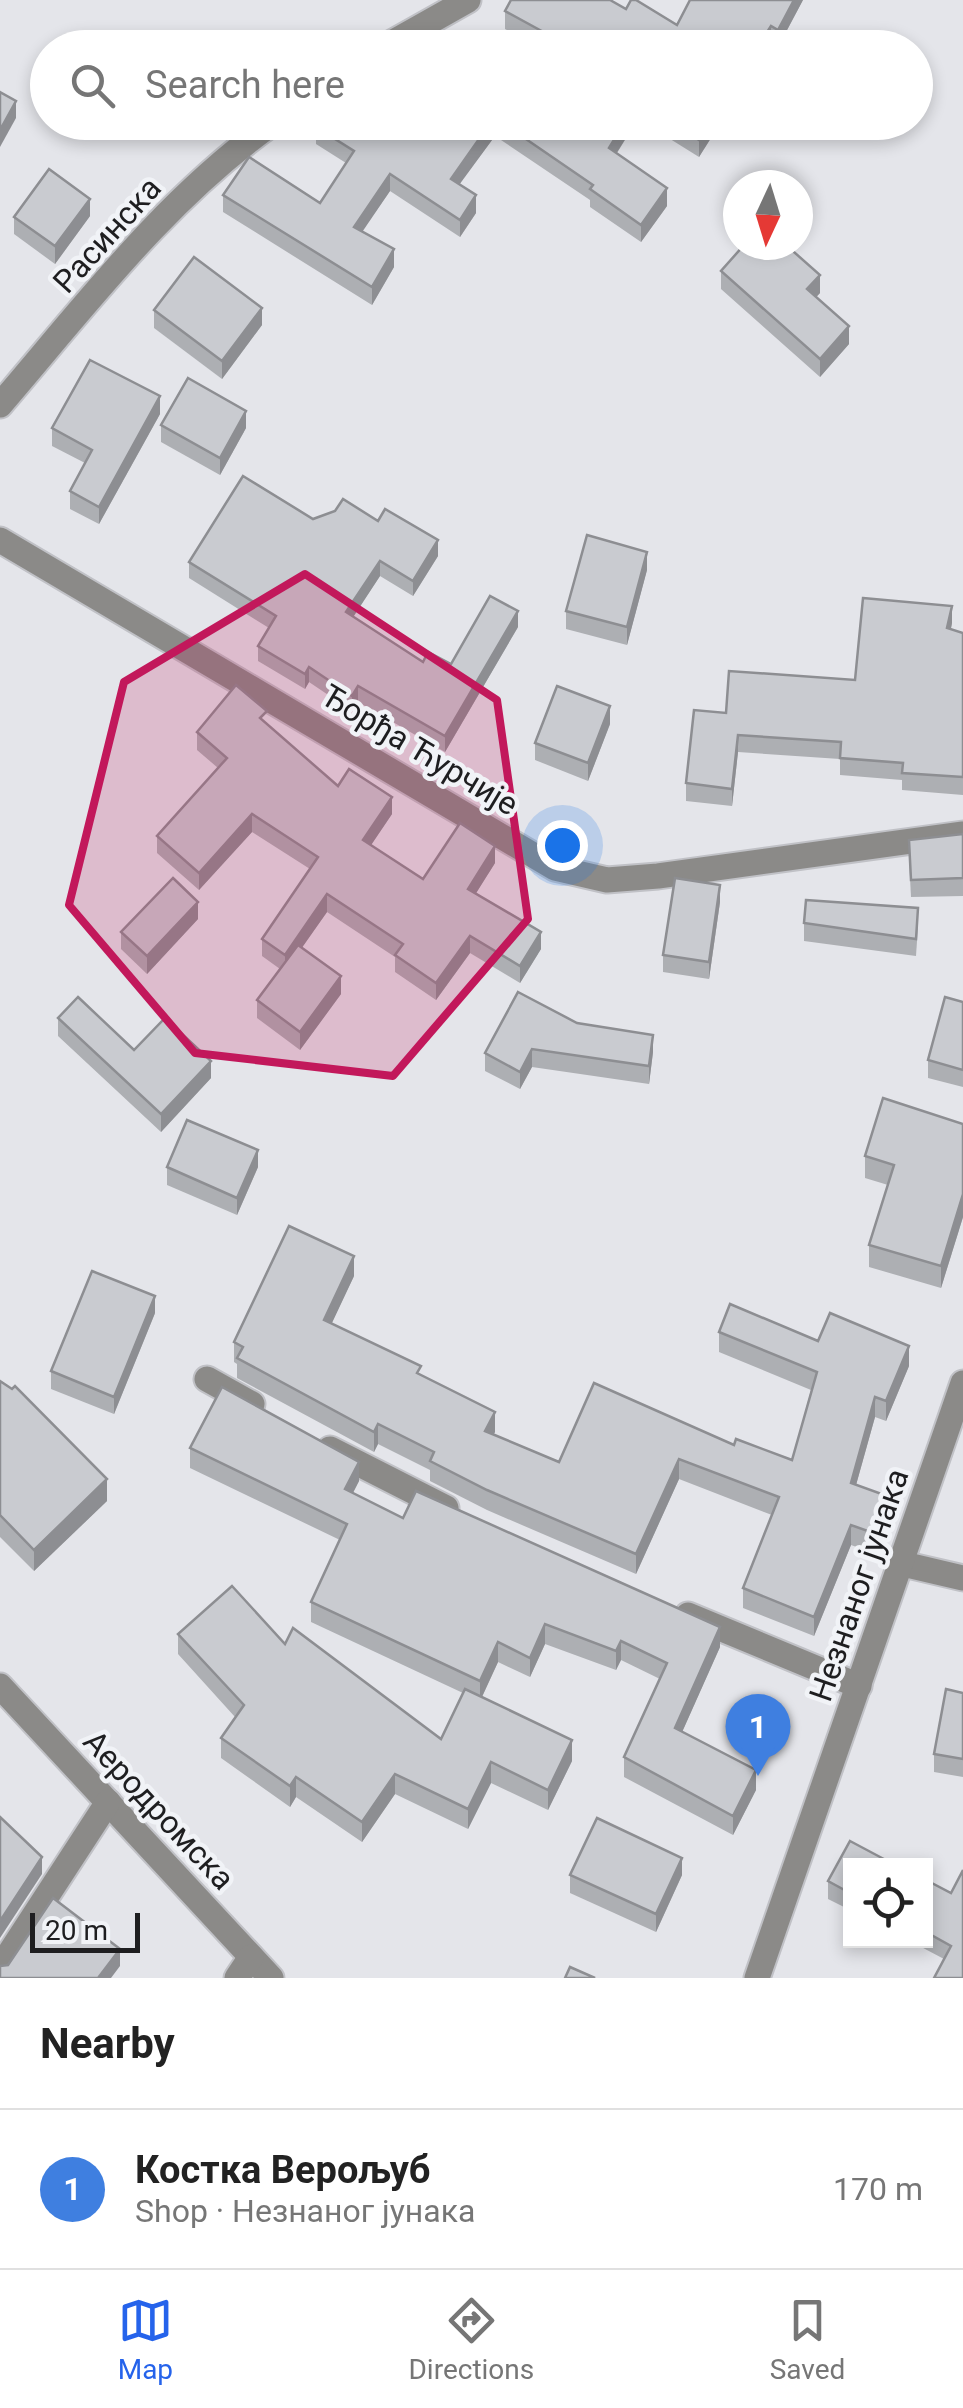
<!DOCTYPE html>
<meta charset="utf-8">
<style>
:root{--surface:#fff;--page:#f6f6f6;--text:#222;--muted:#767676;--line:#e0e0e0;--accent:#2563eb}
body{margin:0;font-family:Roboto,sans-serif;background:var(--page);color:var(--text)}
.controls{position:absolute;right:30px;bottom:30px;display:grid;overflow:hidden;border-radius:0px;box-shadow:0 5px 15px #0003}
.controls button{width:90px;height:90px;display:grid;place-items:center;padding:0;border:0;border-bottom:2px solid var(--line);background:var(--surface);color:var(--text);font:50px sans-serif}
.compass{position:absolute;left:723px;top:170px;width:90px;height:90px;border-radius:50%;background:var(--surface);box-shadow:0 5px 15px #0003;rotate:184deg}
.scale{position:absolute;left:30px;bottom:25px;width:110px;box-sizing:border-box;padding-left:10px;border:5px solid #1e1e20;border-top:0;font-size:28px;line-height:35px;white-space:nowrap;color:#1e1e20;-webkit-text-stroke:8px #f1f3f7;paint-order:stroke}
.you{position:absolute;left:562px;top:845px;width:35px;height:35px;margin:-25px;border:8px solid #fff;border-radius:50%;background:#1a73e8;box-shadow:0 0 0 15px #1a73e833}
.badge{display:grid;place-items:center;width:65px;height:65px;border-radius:50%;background:var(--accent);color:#fff;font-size:32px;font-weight:700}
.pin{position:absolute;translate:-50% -82px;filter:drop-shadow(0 2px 5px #0008)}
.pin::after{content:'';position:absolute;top:52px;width:35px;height:30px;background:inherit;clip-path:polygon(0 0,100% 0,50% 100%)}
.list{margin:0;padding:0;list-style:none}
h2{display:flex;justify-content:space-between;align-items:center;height:130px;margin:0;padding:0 40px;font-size:42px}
h2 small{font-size:32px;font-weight:400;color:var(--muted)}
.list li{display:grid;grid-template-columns:65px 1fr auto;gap:30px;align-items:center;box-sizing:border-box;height:160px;padding:0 40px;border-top:2px solid var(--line)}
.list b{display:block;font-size:38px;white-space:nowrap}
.list p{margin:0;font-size:32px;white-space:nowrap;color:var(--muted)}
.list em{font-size:32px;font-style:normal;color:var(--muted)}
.icon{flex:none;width:55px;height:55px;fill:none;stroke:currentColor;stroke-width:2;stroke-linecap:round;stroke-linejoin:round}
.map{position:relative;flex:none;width:963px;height:1978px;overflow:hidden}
.search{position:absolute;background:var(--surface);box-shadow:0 5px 15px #0003;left:30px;right:30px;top:30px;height:110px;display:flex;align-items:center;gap:25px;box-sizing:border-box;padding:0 35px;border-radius:55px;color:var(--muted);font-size:38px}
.sheet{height:290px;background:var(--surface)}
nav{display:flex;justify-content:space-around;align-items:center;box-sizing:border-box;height:140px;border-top:2px solid var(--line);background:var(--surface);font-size:28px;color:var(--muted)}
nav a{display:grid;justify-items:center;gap:5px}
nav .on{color:var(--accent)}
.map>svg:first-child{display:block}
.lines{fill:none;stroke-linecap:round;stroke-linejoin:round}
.minor-casing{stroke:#c0c1c6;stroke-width:29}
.minor{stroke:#8b8a88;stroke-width:25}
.wall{fill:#adafb3}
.shaded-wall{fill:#8d8e92}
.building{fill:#c9cbd0;stroke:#8d8e92;stroke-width:2.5}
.marked{fill:#c2185b;fill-opacity:0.2;stroke:#c2185b;stroke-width:8;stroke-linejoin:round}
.labels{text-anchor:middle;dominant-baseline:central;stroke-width:9;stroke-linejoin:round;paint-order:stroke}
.street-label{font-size:32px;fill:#1e1e20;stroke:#f1f3f7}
</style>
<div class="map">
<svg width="963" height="1978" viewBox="0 0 963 1978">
<rect width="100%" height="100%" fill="#e4e5ea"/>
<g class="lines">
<defs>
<g id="minor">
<path d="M383 48 468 0"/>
<path d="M0 405C85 306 166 198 274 122"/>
<path d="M0 540 555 868 607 880 658 876 963 834"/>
<path d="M207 1379 252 1404"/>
<path d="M330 1449 446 1508"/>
<path d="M903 1564 963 1578"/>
<path d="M688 1615 859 1686"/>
<path d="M0 1686 271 1978"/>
<path d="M0 1968 108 1802"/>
<path d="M237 1978 251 1957"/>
<path d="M757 1978 963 1383"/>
</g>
</defs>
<use href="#minor" class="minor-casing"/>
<use href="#minor" class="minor"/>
</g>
<g class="wall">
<path d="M803 0 778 47 771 43 768 48H540L505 29V11L626 9 677 25Z"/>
<path d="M319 122H636L617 153 667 206 641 242 590 207V200L495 136 459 184 476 213 460 237 390 191 362 231 394 267 372 305 223 212V195L320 203 346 163 316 144V127Z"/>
<path d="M643 122H721L699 157Z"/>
<path d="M90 216 55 264 14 234V217Z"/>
<path d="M721 271 820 293 816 297 849 344 820 377 721 289Z"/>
<path d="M154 310 262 325 222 379 154 328Z"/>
<path d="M160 414 99 524 70 509V491L85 463 52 446V428Z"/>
<path d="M161 425 246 428 220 475 161 442Z"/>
<path d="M335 511 378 521 438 556 413 596 380 576 353 617 423 662 451 664 518 627 445 752 358 702 352 711 309 682 305 689 258 661V646L269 628 189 578V562Z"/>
<path d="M647 570 627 645 566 629V611Z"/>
<path d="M952 623 951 629 963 633V795L902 790V780L840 775V759L738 752 732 806 686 801V783L726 713 855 680Z"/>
<path d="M267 724 338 786 392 814 371 845 423 879 495 863 476 893 541 949 520 983 470 953 436 1000 395 972V957L327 912 302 947 341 994 300 1050 257 1018V1000L280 969 262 956V939L310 869 252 832 199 890 157 853V836L218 768 197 750V732Z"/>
<path d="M610 724 588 781 535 760V743Z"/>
<path d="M963 834V896L911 897 909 858Z"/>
<path d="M720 902 709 979 663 972V955Z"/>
<path d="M198 919 147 974 121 949V932Z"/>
<path d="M804 923 918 926 916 956 804 941Z"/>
<path d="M963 1002V1087L928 1078V1060Z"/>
<path d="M58 1018 134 1050 211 1078 161 1132 58 1036Z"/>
<path d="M577 1023 653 1052 649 1084 532 1067 520 1089 485 1071V1053Z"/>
<path d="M963 1124V1217L941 1288 869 1267V1245L888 1185 865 1178V1156Z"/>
<path d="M167 1167H258L237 1215 167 1185Z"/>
<path d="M354 1276 331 1324 421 1375 495 1432 493 1434 559 1462 734 1445 792 1460 811 1390 719 1352V1332L818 1341 909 1366 886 1421 875 1417 856 1485 890 1517 876 1554 851 1545 814 1636 743 1608V1588L772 1515 679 1479 636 1574 487 1510 430 1481V1470L378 1444 374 1452 237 1378V1364L234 1362V1342Z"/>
<path d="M155 1313 114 1414 51 1389V1371Z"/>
<path d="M0 1381 107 1501 34 1571 0 1537Z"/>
<path d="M190 1448 359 1481 353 1493 403 1518 720 1647 682 1732 756 1790 733 1835 624 1777V1757L660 1679 621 1660 616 1670 545 1644 530 1677 498 1662 482 1697 572 1761 548 1810 491 1783 468 1829 395 1794 362 1842 296 1797 290 1807 221 1758V1738L235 1717 178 1654V1634L285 1644 441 1739 463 1693 311 1622V1602L340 1540 190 1468Z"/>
<path d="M963 1693V1777L934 1772V1754Z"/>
<path d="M850 1866V1910L828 1899V1881Z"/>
<path d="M570 1875H682L656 1932 570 1893Z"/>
<path d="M926 1880 951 1893 963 1978 944 1959 908 1940H926Z"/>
</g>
<g class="shaded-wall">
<path d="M794 0H803L778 47V30Z"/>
<path d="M771 26V43L768 48H757Z"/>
<path d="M16 101V118L0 147V130Z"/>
<path d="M491 122H495V136L451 196V179Z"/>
<path d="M625 122H636L609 165V148Z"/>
<path d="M710 122H721L699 157V140Z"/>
<path d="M390 174V191L354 244V227Z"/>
<path d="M667 188V206L641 242V225Z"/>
<path d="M476 195V213L460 237V220Z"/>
<path d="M90 199V216L55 264V246Z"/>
<path d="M394 249V267L372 305V287Z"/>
<path d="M820 275V293L807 307V289Z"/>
<path d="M262 308V325L222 379V361Z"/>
<path d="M849 326V344L820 377V359Z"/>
<path d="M160 396V414L99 524V507Z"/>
<path d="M246 411V428L220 475V458Z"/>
<path d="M438 540V556L413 596V581Z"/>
<path d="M647 552V570L627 645V627Z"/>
<path d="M380 561V576L346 628V612Z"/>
<path d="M952 606V623L947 646V628Z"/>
<path d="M518 611V627L445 752V736Z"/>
<path d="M309 667V682L305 689V674Z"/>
<path d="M358 686V702L352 711V696Z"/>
<path d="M610 706V724L588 781V763Z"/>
<path d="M738 735V752L732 806V789Z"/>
<path d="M392 797V814L363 857V840Z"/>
<path d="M252 814V832L199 890V873Z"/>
<path d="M495 846V863L468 906V889Z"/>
<path d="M720 885V902L709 979V962Z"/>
<path d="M327 894V912L285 972V955Z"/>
<path d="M198 902V919L147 974V956Z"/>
<path d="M541 932V949L520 983V966Z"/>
<path d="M470 936V953L436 1000V983Z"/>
<path d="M341 976V994L300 1050V1032Z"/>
<path d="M653 1035V1052L649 1084V1066Z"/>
<path d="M532 1049V1067L520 1089V1072Z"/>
<path d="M211 1061V1078L161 1132V1114Z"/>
<path d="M258 1150V1167L237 1215V1198Z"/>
<path d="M963 1194V1217L941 1288V1266Z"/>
<path d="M354 1256V1276L324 1340V1320Z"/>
<path d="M155 1296V1313L114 1414V1397Z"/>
<path d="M909 1346V1366L886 1421V1401Z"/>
<path d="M875 1397V1417L851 1503V1483Z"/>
<path d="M495 1412V1432L485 1451V1431Z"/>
<path d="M378 1424V1444L374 1452V1432Z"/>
<path d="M679 1459V1479L636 1574V1554Z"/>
<path d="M359 1462V1481L345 1508V1489Z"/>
<path d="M107 1479V1501L34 1571V1550Z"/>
<path d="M890 1497V1517L876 1554V1534Z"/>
<path d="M851 1525V1545L814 1636V1617Z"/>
<path d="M545 1624V1644L530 1677V1658Z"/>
<path d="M720 1627V1647L675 1748V1728Z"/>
<path d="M621 1641V1660L616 1670V1651Z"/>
<path d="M498 1642V1662L480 1701V1681Z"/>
<path d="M572 1740V1761L548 1810V1790Z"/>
<path d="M491 1762V1783L468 1829V1809Z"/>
<path d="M756 1770V1790L733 1835V1816Z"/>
<path d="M395 1774V1794L362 1842V1822Z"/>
<path d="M296 1777V1797L290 1807V1786Z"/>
<path d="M42 1857V1874L0 1938V1921Z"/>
<path d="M682 1858V1875L656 1932V1914Z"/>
<path d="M120 1949V1966L111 1978H98Z"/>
</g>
<g class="building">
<path d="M511 0H610L626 9 631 0H636L677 25 690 0H794L778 30 771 26 757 48H562L555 43 558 40 505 11Z"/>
<path d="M0 92 16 101 0 130Z"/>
<path d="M319 122H491L451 179 476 195 460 220 390 174 354 227 394 249 372 287 223 195 249 157 320 203 354 151 316 127Z"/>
<path d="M501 122H625L609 148 667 188 641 225 590 189 593 185Z"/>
<path d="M671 122H710L699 140Z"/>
<path d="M49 169 90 199 55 246 14 217Z"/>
<path d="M744 245H786L820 275 807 289 849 326 820 359 721 271Z"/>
<path d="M194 257 262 308 222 361 154 310Z"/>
<path d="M90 360 160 396 99 507 70 491 92 450 52 428Z"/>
<path d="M188 378 246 411 220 458 161 425Z"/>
<path d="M243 476 313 519 335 511 343 499 378 521 385 509 438 540 413 581 380 561 346 612 423 662 428 652 451 664 490 596 518 611 445 736 358 686 352 696 309 667 305 674 258 646 276 616 189 562Z"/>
<path d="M587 535 647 552 627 627 566 611Z"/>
<path d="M863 598 952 606 947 628 963 633V777L902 773 903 763 840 758 841 742 738 735 732 789 686 783 694 710 726 713 729 671 855 680Z"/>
<path d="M236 685 267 711 260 718 338 786 349 769 392 797 363 840 423 879 460 823 495 846 468 889 541 932 520 966 470 936 436 983 395 955 403 944 327 894 285 955 262 939 318 857 252 814 199 873 157 836 227 758 197 732Z"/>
<path d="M557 686 610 706 588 763 535 743Z"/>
<path d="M963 834V878L911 880 909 840Z"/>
<path d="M173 878 198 902 147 956 121 932Z"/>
<path d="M675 878 720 885 709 962 663 955Z"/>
<path d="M806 900 918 908 916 939 804 923Z"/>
<path d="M298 945 341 976 300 1032 257 1000Z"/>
<path d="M518 992 577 1023 653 1035 649 1066 532 1049 520 1072 485 1053Z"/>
<path d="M78 997 134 1050 165 1018 211 1061 161 1114 58 1018Z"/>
<path d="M945 997 963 1002V1070L928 1060Z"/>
<path d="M883 1098 963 1124V1194L941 1266 869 1245 894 1165 865 1156Z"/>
<path d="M187 1120 258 1150 237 1198 167 1167Z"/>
<path d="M289 1226 354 1256 324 1320 421 1366 417 1373 495 1412 485 1431 559 1462 594 1383 734 1445 736 1439 792 1460 817 1372 719 1332 730 1304 818 1341 830 1313 909 1346 886 1401 875 1397 851 1483 890 1497 876 1534 851 1525 814 1617 743 1588 779 1497 679 1459 636 1554 487 1490 430 1461 434 1452 378 1424 374 1432 237 1358 243 1347 234 1342Z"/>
<path d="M92 1271 155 1296 114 1397 51 1371Z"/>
<path d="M0 1381 12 1389 15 1386 107 1479 34 1550 0 1515Z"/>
<path d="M222 1387 359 1462 345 1489 403 1518 416 1491 720 1627 675 1728 756 1770 733 1816 624 1757 667 1663 621 1641 616 1651 545 1624 530 1658 498 1642 480 1681 311 1602 347 1524 190 1448Z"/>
<path d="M232 1586 285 1644 293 1628 441 1739 465 1689 572 1740 548 1790 491 1762 468 1809 395 1774 362 1822 296 1777 290 1786 221 1738 244 1705 178 1634Z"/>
<path d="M946 1689 963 1693V1759L934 1754Z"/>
<path d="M0 1817 42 1857 0 1921Z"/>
<path d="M597 1818 682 1858 656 1914 570 1875Z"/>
<path d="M850 1841 897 1866H850V1893L828 1881Z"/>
<path d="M963 1870V1978H934L951 1946 926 1932V1880L951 1893Z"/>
<path d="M53 1898 120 1949 98 1978H0V1966L8 1965Z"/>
<path d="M570 1967 595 1978H565Z"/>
</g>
<path class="marked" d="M305 574 497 700 528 919 393 1076 195 1053 69 905 124 682Z"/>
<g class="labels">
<g class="street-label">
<text transform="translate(107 235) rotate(-48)">Расинска</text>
<text transform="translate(420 750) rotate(31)">Ђорђа Ћурчије</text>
<text transform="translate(859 1585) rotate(-71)">Незнаног јунака</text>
<text transform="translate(159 1810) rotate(47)">Аеродромска</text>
</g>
</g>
</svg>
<div class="controls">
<button><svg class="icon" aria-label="locate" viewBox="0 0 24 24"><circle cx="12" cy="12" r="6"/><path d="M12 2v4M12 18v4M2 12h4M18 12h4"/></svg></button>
</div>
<svg class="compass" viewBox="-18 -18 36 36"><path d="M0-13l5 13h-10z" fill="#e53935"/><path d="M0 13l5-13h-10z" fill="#767676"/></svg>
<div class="scale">20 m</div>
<div class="you"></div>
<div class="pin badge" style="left:758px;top:1776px;background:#3f7fe0">1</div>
<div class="search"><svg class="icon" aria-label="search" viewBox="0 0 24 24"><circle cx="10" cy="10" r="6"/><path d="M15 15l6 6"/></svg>Search here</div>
</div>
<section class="sheet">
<h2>Nearby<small></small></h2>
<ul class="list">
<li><span class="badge" style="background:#3f7fe0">1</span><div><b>Костка Верољуб</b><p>Shop · Незнаног јунака</p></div><em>170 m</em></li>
</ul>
</section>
<nav>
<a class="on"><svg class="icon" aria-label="map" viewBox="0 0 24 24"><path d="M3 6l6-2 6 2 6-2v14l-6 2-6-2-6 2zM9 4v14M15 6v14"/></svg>Map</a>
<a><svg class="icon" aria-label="directions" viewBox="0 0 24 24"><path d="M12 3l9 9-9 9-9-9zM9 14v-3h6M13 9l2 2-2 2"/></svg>Directions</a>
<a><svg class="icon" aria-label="saved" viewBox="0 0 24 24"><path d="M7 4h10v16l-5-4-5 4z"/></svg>Saved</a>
</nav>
